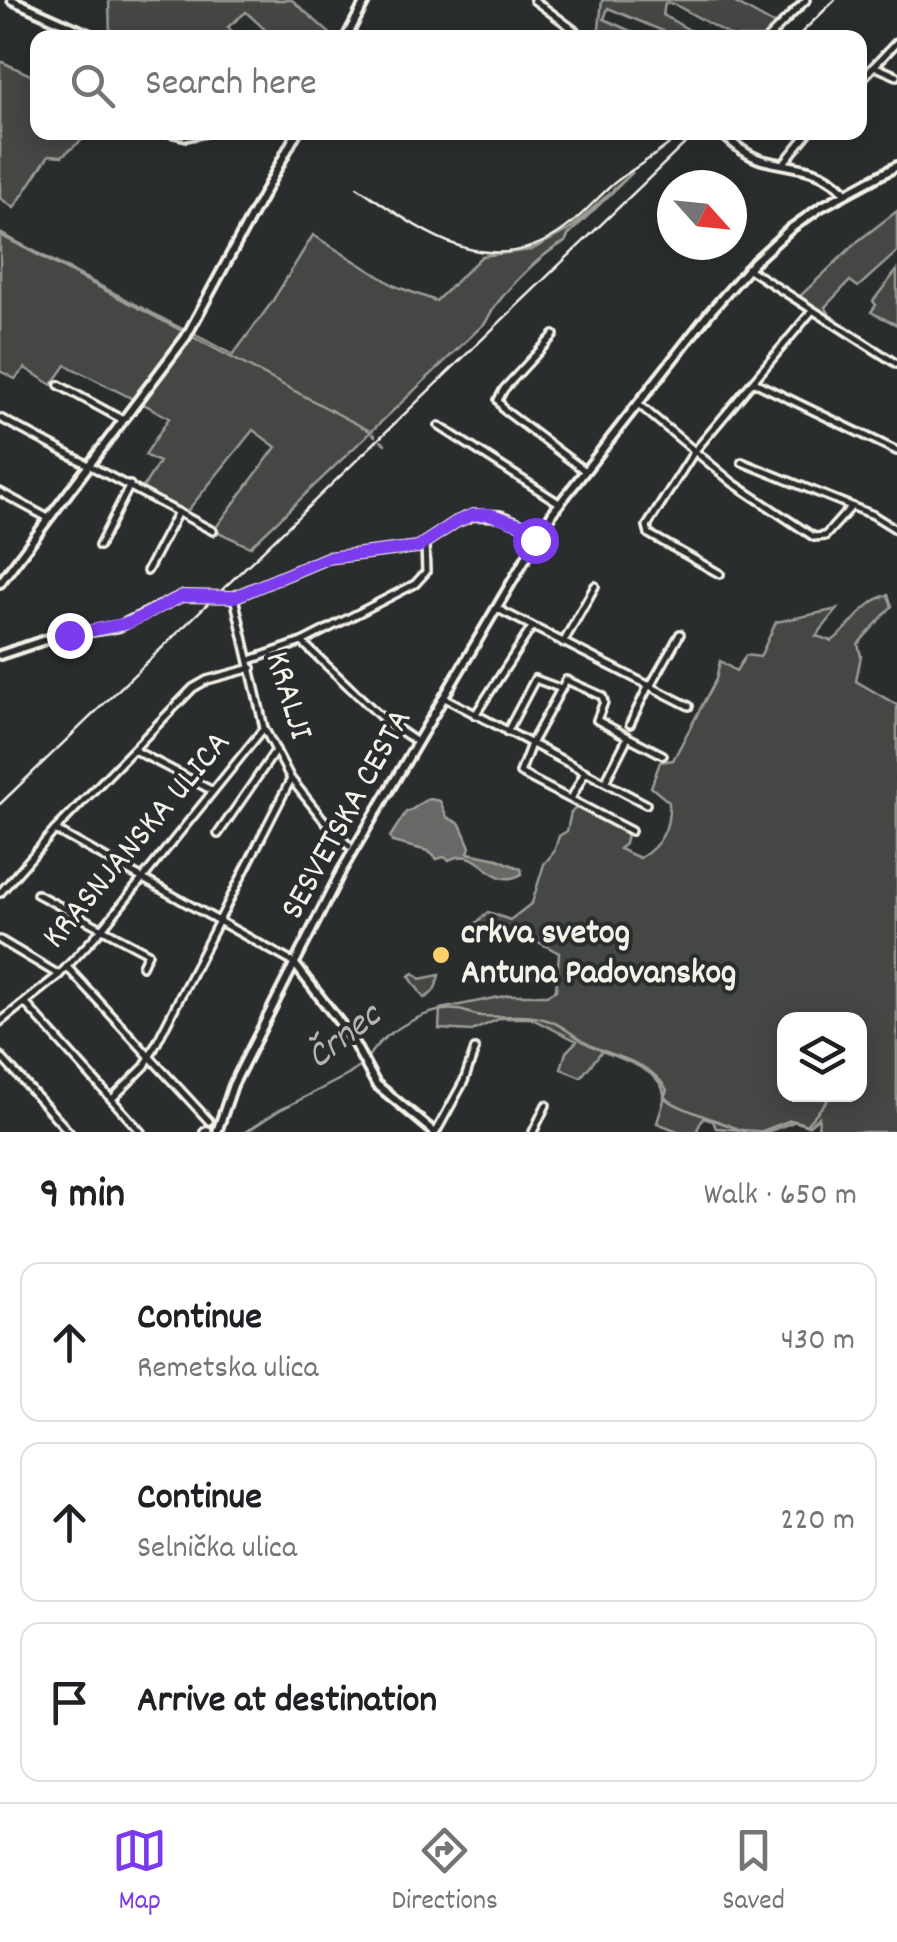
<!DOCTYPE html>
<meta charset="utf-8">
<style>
:root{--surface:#fff;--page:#f2f2f2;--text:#202124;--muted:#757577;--line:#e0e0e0;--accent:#7c3aed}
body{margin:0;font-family:Dekko,sans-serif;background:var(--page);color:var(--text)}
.controls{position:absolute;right:30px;bottom:30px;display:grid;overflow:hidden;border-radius:20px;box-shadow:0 5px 25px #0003}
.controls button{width:90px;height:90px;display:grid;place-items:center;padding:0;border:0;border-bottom:2px solid var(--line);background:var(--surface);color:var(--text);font:50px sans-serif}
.compass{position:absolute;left:657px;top:170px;width:90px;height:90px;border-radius:50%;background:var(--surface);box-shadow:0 5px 25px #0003;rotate:117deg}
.stop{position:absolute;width:30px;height:30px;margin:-22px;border:8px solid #7c3aed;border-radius:50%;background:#fff}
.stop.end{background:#7c3aed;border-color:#fff;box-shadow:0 2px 10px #0008}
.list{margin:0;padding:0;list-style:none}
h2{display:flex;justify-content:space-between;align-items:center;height:130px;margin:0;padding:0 40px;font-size:42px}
h2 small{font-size:32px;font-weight:400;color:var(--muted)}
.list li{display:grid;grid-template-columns:65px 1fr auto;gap:30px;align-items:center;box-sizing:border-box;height:160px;margin:0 20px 20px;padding:0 20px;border:2px solid var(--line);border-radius:20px}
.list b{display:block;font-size:38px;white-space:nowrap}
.list p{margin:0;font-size:32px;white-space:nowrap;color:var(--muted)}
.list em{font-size:32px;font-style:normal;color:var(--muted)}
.icon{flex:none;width:55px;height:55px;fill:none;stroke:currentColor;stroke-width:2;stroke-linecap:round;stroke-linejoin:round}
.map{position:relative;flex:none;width:897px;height:1132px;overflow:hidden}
.search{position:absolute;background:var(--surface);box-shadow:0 5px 25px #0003;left:30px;right:30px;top:30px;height:110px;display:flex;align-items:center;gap:25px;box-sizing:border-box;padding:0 35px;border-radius:20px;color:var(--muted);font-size:38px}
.sheet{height:670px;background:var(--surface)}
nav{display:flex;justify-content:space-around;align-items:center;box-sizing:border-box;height:140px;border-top:2px solid var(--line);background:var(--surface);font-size:28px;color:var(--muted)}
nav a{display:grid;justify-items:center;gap:5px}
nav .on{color:var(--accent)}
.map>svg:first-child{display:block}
.green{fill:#444645;stroke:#9c9c96;stroke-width:2.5;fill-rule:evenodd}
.water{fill:#676866;stroke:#9f9f9a;stroke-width:2.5}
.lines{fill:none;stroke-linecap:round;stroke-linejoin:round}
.stream{stroke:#9f9f9a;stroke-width:2.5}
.minor-casing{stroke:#f4f1e8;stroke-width:12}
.tertiary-casing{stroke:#f4f1e8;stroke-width:14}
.secondary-casing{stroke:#f4f1e8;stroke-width:14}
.minor{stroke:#2a2d2e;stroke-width:5}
.tertiary{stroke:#2a2d2e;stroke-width:6}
.secondary{stroke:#2a2d2e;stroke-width:6}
.rail{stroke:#f4f1e8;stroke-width:2.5}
.route{stroke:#7c3aed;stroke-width:12}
.poi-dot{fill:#ffd166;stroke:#2a2d2e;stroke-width:4}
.labels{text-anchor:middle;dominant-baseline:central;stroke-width:8;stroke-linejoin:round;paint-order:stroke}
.street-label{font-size:35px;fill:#f4f1e8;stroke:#2a2d2e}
.poi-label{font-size:35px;font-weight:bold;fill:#f4f1e8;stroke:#2a2d2e;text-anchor:start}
.water-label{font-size:38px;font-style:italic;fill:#b5b3ae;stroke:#2a2d2e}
</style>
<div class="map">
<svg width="897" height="1132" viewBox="0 0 897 1132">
<rect width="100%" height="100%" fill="#2a2d2e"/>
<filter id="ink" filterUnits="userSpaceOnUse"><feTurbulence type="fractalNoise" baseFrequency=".01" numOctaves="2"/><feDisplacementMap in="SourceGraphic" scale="20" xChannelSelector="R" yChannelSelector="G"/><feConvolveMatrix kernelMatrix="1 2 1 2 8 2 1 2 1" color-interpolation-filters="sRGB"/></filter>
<g filter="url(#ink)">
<g class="green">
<path d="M109 0H292L334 37H273L246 12 228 27 237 37H110Z"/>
<path d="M602 0H730L777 26 765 37H733L674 4 665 3 663 15 702 37H677L608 8 604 19 644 37 598 38Z"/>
<path d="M0 61 37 78 38 132 91 133 62 156 49 155 14 208 0 198Z"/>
<path d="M633 172 569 234 565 242C541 253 497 297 486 322L250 547 214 530 276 447 253 430 185 514 142 489 159 462 145 455 169 418 142 403 194 334 233 355 272 302 313 235 395 286 436 301 482 256 531 250 570 229Z"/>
<path d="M897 211V252L858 287 850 281 825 307 829 313 827 316 798 298 858 241Z"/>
<path d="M0 233 186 331 135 400 66 365 52 385 25 368 15 379 0 371Z"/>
<path d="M897 270V325L871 312 876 305 873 301Z"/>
<path d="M888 595 892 606 858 644 861 656 856 681 897 705V1132H818L819 1117 808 1126 796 1121 767 1132 716 1128 713 1121 703 1118 696 1132H680L657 1123C659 1115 663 1106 664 1099 667 1072 621 1059 602 1051L581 1077 561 1069 566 1052 577 1041 530 1018H501L472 1031 439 1029 440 1009 509 995H547L556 990 559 953 521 933 472 927 488 912 510 920 532 903 544 864 554 852 559 836 567 831 571 812 577 808 627 833 625 844 619 849 640 858C662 845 670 827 669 802L651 787 660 762 673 760 716 679 720 661 736 671 746 655 760 657 776 622 838 609 816 636 832 641C851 628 866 599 888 595ZM860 1019V1094H784V1019Z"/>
<path d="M414 973 420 979 439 975C437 984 435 994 424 998L409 976Z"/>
</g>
<path class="water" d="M430 799 440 801 447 817 460 824 470 847 468 853 498 859 521 869 522 874C489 893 482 843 449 860L444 857 437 859 428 851 392 842 390 837 406 812C416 810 419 801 430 799Z"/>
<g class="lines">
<g class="stream">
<path d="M0 235 184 332"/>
<path d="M191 336 370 431"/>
<path d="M373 434 375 436"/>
<path d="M381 441 385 444"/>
<path d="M367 1059C381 1033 429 1006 458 1010 466 1011 473 1015 481 1016 505 1018 526 1012 550 1021 567 1027 580 1042 596 1048 622 1058 653 1065 667 1090L664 1097C675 1108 726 1123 745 1132"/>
<path d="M246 1132 278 1111 348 1075 362 1065"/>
<path d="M760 1132 791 1120 806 1125 833 1094"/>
</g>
<defs>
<g id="minor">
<path d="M534 0 585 38"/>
<path d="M768 38 806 0"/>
<path d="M874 66 897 76"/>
<path d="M860 81 897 42"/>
<path d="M783 164 809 132"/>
<path d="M747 268 897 364"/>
<path d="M554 335 504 389 498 400 504 410 585 471"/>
<path d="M754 382 897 451"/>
<path d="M59 385 123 420"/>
<path d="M638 404 733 483 814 537 825 536 851 507"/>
<path d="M0 418 213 531"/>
<path d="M439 426 559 503"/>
<path d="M742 462 873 515 897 530"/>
<path d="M0 492 48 518"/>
<path d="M99 546 130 485"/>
<path d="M147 571 178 512"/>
<path d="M720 574 649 534 647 526 694 452 812 311"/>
<path d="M234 597 264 728 291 779 323 819 349 846"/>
<path d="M496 608 689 706"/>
<path d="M302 642 382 718 417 742"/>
<path d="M563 643 595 586"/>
<path d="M250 660 302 642 415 584 426 572 425 544"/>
<path d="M651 685 680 634"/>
<path d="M443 697 646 804"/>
<path d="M475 715 532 627"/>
<path d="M630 724 649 685"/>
<path d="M507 732 535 679 559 688"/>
<path d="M628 737 663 755"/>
<path d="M134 750 211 790"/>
<path d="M605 782 628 737 597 720 604 702 602 696 566 680 531 744 520 773 631 831"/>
<path d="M571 799 585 772"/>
<path d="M55 830 294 963"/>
<path d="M218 834 276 750"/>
<path d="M0 893 55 830 193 688 207 680 252 668"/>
<path d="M37 894 148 953 142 966"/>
<path d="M0 940 59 975"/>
<path d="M67 967 209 1121"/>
<path d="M25 1003 141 1132"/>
<path d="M0 1022 59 975 102 929 264 728"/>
<path d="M0 1056 69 1132"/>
<path d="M112 1099 145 1066 291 779"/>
<path d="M204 1132 208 1130"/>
<path d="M436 1132 464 1081 475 1049"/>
<path d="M533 1132 546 1105"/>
</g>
<g id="tertiary">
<path d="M12 0 97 38"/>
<path d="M346 38 366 0"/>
<path d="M170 132 187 136 206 132"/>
<path d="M720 132C733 143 745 155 762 160 792 168 822 166 845 192"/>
<path d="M0 583 186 337 297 132"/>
<path d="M0 655 48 639 120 626 182 596 234 597 327 558 418 547 456 522 473 515 500 516 540 532"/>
<path d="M294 963 350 1036 376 1084 434 1132"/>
</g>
<path id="secondary" d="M217 1132 233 1085 342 870 553 512 710 312 754 262 790 229 821 207 897 166"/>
</defs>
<use href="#minor" class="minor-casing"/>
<use href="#tertiary" class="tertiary-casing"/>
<use href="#secondary" class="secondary-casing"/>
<use href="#minor" class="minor"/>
<use href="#tertiary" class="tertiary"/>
<use href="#secondary" class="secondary"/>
<g class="rail">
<path d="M796 38 835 0"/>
<path d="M357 187C417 227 481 280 554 236 576 223 593 202 612 185 630 170 651 159 669 144"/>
<path d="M0 804 697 132"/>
</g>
</g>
</g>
<g class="lines" filter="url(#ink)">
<path class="route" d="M69 635 129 623 182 596 234 597 327 558 418 547 456 522 472 515 489 514 537 530 540 532 535 540"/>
</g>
<circle class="poi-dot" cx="441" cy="955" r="10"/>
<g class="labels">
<g class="street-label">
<text transform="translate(287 696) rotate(73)">KRALJI</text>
<text transform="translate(348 815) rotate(-61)">SESVETSKA CESTA</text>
<text transform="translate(138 841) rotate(-50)">KRASNJANSKA ULICA</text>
</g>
<g class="poi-label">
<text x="461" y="935">crkva svetog<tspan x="461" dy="40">Antuna Padovanskog</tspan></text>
</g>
<g class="water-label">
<text transform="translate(345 1038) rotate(-38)">Črnec</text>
</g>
</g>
</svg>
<div class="controls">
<button><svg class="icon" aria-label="layers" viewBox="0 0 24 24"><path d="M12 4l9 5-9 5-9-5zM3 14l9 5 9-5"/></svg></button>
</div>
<svg class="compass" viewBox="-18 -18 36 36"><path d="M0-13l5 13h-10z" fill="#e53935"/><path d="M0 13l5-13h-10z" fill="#757577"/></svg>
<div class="stop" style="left:535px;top:540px"></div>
<div class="stop end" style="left:69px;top:635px"></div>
<div class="search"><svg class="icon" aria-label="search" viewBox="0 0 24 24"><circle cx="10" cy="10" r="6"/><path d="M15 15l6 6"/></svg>Search here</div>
</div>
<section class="sheet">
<h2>9 min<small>Walk · 650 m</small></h2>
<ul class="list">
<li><svg class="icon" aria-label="ahead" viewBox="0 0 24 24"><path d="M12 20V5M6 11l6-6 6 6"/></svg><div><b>Continue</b><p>Remetska ulica</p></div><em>430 m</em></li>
<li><svg class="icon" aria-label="ahead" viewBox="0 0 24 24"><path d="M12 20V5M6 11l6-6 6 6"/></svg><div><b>Continue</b><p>Selnička ulica</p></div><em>220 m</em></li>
<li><svg class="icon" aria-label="arrive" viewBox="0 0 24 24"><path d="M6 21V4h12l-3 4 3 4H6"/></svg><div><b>Arrive at destination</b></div></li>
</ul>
</section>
<nav>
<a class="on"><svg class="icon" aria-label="map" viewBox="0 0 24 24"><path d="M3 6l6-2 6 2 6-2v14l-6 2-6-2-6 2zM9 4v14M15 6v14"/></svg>Map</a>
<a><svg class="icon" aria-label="directions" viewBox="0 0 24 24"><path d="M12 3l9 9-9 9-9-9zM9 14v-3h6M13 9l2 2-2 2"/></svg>Directions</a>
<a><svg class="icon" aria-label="saved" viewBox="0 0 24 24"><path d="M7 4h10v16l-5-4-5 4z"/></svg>Saved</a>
</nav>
